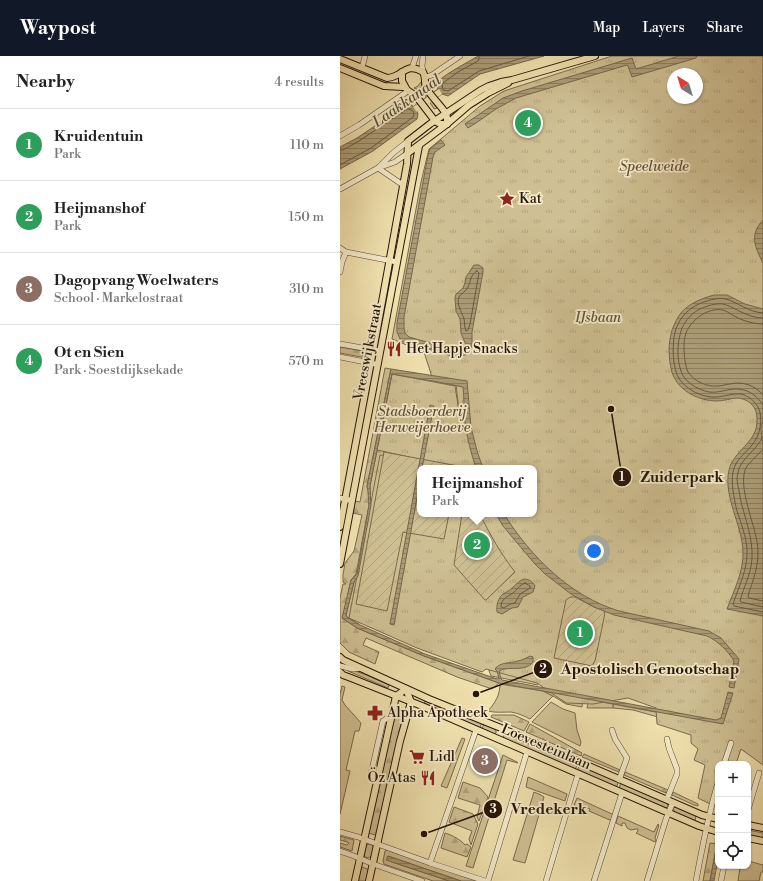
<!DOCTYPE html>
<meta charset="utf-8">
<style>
:root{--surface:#fff;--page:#f6f6f6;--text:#222;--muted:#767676;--line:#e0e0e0;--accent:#111827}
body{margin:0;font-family:"Libre Bodoni",serif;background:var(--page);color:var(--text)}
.controls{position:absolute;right:12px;bottom:12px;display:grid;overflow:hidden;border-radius:8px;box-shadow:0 1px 3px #0004}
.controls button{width:36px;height:36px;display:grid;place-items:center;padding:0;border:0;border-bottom:1px solid var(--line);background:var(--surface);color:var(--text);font:20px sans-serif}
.compass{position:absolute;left:327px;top:12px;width:36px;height:36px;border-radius:50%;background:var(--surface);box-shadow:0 1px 3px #0004;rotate:322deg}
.you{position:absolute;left:254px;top:495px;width:14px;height:14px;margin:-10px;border:3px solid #fff;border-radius:50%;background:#1a73e8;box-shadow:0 0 0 6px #1a73e833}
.badge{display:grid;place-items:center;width:26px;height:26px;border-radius:50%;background:var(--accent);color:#fff;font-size:13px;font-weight:700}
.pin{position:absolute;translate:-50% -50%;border:2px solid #fff;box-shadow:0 1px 4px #0006}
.popup{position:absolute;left:77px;top:409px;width:120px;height:52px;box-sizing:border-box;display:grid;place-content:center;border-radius:8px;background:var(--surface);filter:drop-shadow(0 1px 3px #0005);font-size:13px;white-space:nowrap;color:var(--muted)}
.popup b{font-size:15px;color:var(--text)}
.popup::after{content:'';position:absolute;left:50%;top:100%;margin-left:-8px;border:8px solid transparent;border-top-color:var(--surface)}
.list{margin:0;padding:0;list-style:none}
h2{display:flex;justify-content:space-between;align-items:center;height:52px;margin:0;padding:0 16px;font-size:17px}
h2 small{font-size:13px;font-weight:400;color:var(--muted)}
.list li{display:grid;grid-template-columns:26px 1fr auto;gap:12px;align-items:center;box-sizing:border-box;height:72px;padding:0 16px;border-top:1px solid var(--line)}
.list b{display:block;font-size:15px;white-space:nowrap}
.list p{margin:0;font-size:13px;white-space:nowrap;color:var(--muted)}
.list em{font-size:13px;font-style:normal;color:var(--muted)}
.icon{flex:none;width:22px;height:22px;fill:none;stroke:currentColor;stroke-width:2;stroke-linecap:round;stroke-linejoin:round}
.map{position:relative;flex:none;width:423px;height:825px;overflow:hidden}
header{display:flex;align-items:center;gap:24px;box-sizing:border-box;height:56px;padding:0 20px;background:var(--accent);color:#fff}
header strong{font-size:19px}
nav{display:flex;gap:22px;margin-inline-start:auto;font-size:14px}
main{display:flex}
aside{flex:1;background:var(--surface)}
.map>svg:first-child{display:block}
.grass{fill:#cfc093;stroke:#7b6a4d}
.forest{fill:url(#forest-firs);stroke:#7b6a4d}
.park{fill:url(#park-tufts);stroke:#7b6a4d;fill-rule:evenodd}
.garden{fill:url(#garden-furrows);stroke:#7b6a4d}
.water{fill:url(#water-rules);stroke:#77664a}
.pier{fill:#f1e3b0}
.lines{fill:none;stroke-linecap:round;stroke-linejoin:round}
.shore{stroke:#6a583f;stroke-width:1}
.minor-casing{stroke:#5a4831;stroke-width:6}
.major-casing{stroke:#271407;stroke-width:8}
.minor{stroke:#f6edcc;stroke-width:5}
.major{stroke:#f1e3b0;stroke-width:6}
.labels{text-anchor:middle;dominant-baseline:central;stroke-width:3.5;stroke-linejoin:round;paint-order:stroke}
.park-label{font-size:14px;font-style:italic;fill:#625038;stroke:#f6edcc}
.poi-label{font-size:14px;fill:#271407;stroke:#f6edcc;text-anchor:start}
.street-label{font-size:14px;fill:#271407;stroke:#f6edcc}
.water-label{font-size:15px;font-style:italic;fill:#5c4b34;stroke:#f6edcc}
.leader{fill:none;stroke:#271407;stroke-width:1.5}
.callout-dot{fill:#271407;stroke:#f6edcc;stroke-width:1.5}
.mark-label{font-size:12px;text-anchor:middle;font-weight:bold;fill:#fff}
.callout-label{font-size:15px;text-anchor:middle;font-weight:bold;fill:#271407;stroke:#f6edcc;stroke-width:3.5;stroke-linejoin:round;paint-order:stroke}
</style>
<header>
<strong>Waypost</strong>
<nav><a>Map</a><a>Layers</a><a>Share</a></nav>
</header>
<main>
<aside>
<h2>Nearby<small>4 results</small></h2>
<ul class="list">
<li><span class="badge" style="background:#2e9e5b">1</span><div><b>Kruidentuin</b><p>Park</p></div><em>110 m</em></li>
<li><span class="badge" style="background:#2e9e5b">2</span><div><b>Heijmanshof</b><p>Park</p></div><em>150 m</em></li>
<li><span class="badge" style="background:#8d6e63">3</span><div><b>Dagopvang Woelwaters</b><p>School · Markelostraat</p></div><em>310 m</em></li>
<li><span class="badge" style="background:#2e9e5b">4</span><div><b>Ot en Sien</b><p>Park · Soestdijksekade</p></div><em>570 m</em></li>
</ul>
</aside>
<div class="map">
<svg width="423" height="825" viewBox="0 0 423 825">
<defs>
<pattern id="forest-firs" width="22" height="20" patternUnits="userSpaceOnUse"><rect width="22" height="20" fill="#cfc093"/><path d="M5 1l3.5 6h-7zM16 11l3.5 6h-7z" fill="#b2a47d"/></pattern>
<pattern id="park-tufts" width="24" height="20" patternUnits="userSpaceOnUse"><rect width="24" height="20" fill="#cfc093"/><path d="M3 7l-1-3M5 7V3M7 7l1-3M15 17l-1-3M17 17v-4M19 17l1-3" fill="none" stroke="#b2a47d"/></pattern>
<pattern id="garden-furrows" width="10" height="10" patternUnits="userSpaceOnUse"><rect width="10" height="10" fill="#cfc093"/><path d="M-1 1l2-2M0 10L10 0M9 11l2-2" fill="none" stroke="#b2a47d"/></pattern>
<pattern id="water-rules" width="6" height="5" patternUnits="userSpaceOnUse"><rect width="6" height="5" fill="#ac9d77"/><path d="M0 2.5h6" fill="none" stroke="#8c7f60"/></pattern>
</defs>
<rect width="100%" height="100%" fill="#f1e3b0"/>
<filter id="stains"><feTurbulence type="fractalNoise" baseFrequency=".005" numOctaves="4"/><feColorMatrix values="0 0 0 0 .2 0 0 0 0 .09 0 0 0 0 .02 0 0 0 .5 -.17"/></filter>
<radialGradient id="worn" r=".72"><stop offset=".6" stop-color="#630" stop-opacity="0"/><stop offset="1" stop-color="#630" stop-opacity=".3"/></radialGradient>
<g class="grass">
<path d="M81 26 83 33 97 52 94 53C89 45 84 35 74 32L78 30Z"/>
<path d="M148 612 200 624 198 629 151 620Z"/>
<path d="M9 613 24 618 49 629 48 632 8 615Z"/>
<path d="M160 628 203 635 213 640 190 663C184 660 178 657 171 656 163 656 156 657 148 655 155 647 160 639 160 628Z"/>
<path d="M2 630 5 631 2 644 5 649 21 667 19 675H15L6 714 10 715 0 758V638Z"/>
<path d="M85 645 115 658 123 659 142 667 139 673 84 648Z"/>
<path d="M211 646 223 653 235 657 237 674 241 686 240 690 192 666Z"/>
<path d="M273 648 331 659 318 661 293 654 273 652Z"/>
<path d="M144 668 155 673 156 675V677L154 678 141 674Z"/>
<path d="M165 677H168L238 707 235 714 165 684 163 682 164 679Z"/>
<path d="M163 699 177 706 178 707 167 704 133 812 126 810Z"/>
<path d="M240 708 279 725 276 732 237 715Z"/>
<path d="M188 721 227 738 225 745 186 731Z"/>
<path d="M281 726 327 747 328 751 324 752 279 733Z"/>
<path d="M194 736 201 739 204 741 185 807 173 804Z"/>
<path d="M237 742 274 759 272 765 249 755 250 753 248 752 244 753 234 749Z"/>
<path d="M336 751H339L356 758 355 766 335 757 333 752Z"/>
<path d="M278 760 314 776 318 768 319 769 315 782 316 784 315 786 296 777 298 775V773H296L291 774 287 772 285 767H282V770L276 767Z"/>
<path d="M408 774 423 777V782L408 779Z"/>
<path d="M29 788 32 789 34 792 32 800 28 802 25 801 24 798 25 790Z"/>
<path d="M47 794 137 825H121L48 800 47 801 52 806 109 825H93L44 808 43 805 45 795Z"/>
<path d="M408 805 423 809V816H421L419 825H398L400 812 391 810H408Z"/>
</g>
<g class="forest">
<path d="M0 291 22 295 23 297 22 301H21L0 297Z"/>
<path d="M45 312 51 313 27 430C29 436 28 443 29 449L16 518 11 524 3 562 17 572 84 600 159 627 152 633 117 621 26 582 23 589 39 596 35 608 9 596 0 587V542L3 528H6L3 526V519L5 507 14 495 22 459 13 457 15 445 20 446Z"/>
<path d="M52 318 44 396 14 554 22 563 18 568 7 561 6 559 14 526 18 520 31 449C30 443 31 436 30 430Z"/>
<path d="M203 635 243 643 242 651 226 648 213 640Z"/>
<path d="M249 644 273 648V652H247Z"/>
<path d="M56 652 64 655 38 773 36 779 28 777Z"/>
<path d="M152 659H174L189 666 184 675 151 661Z"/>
<path d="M190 668 242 697 241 700 186 676Z"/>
<path d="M122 682 125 683 107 732 101 730Z"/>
<path d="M244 698 280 714 279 716 242 701Z"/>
<path d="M285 716 328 734 326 737 284 719Z"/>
<path d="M123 726 140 732 148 741 139 765 137 761 140 749 118 742Z"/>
<path d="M333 736 358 748V750L354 749 332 739Z"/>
<path d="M114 751 133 758 138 768 131 789 129 783 132 775 109 766Z"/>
<path d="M105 777C112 779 121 784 125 789L127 788 131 791 127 801 101 792Z"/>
<path d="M0 780 14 784 12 795 0 791V787L7 789 9 787 7 786 0 784Z"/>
<path d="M370 787 378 788V791L376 793 370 825H363Z"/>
<path d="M19 810 30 814 27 825H17Z"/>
</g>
<path class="park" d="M272 0H423V709L401 693 396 708H378V752L358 742 365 709 354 704 358 693 351 687V679L317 668 316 652 288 642 253 648 226 647 197 627 146 613 142 616 77 592 9 562 40 399 69 401 37 394 52 318 115 330 120 362 116 329 92 321 84 296 52 283 81 126 89 93 140 50 164 35ZM333 18H357V42H333ZM80 412H194V458H80Z"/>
<g class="garden">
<path d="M44 396 118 410V412H80V458H109L104 483 63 476 47 555 16 548Z"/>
<path d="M122 458H140C150 479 161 498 175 516L146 544H145L114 509Z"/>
<path d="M230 541H235L254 551 265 555 264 562 255 605 252 610 214 602 226 544Z"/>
</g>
<g class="water">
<path d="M138 0H204L140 18 108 40 102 38 77 55 78 58 77 63 33 95 0 113V91L17 82 66 49H72L73 51 74 50 98 33 97 31 98 25C110 15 125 8 138 0Z"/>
<path d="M339 0H357L356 2 292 21 288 10 287 9 176 42 156 53 136 67 128 72 125 68 163 42 182 35 292 2 296 13Z"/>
<path d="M101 84 105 89 95 96 93 101 64 261V273L65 277 69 281 90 287 109 295 116 297 122 294 126 289 121 277 120 263 116 255 115 242 116 238 123 232 125 227 126 221 134 209H139L143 212V216L132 276V289L130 294 127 298 120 301 111 300 97 295 72 290 61 285 57 276V267L88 99 90 93Z"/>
<path d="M423 164V207C415 191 409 179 423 164Z"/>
<path d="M374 239H387L405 248 423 253V365L421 373 423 390V560L387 553C394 534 404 515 403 495 402 469 383 440 389 414 393 395 417 387 417 365 417 361 417 357 415 353 412 347 406 343 398 342 391 342 384 345 377 345 360 345 340 336 333 319 331 315 331 311 330 307 328 291 329 277 337 263 344 249 360 243 374 239Z"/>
<path d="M51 313 127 325 131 371 137 395 143 412H136C131 397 127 382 125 366 124 354 124 342 123 331L98 326 52 318 30 430C31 436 30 443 31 449L18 520 14 526 6 559 7 561 18 568 85 598 157 623 159 622 157 615 155 613C159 607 167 607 174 606 179 605 185 603 190 600L193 601V606C184 617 170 609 159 615L161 623 162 624 376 664 379 663 381 662 388 636 393 637 383 668 159 627 84 600 17 572 2 562 11 524 17 518 29 449C28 443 29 436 27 430Z"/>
<path d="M90 349 94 350 82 412H80V425L54 569 50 568Z"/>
<path d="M156 458H164C191 501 230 540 279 555L369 575 381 582 399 603 394 632 389 631 394 605C388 595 378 585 367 580L274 559 254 551 231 538 205 518 194 507 163 470Z"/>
<path d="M184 523C189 523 193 526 195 530L193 536 183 541 178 551 172 552 162 558 157 556C156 550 158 542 163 538 166 536 169 535 171 533 176 529 178 525 184 523Z"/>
<path d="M378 791V803L374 825H370L376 793Z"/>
<path d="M48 800 121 825H109L46 804Z"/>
</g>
<path class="pier" d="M99 33 102 38 77 56 73 51Z"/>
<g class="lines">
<g class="shore">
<path d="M139 0V3L138 5 118 16 103 27 102 29 103 34 108 35 139 15 189 0"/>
<path d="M0 94H3L19 85 67 53H69L73 55 74 59 73 61 31 92 0 109"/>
<path d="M137 215 139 217 130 268 128 274 126 275C124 271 125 267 124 263 122 256 116 248 119 241 121 237 126 236 128 231 131 225 130 219 137 215Z"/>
<path d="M423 257C408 256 399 247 386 243 377 241 365 245 357 249 346 254 338 265 335 276 332 289 332 313 340 324 343 328 347 331 351 334 357 338 364 340 371 341 381 342 391 337 401 338 409 340 415 345 419 353 423 364 420 380 412 389 405 398 395 404 393 416 392 422 392 428 393 434 394 441 395 448 397 455 401 467 406 480 407 493 408 513 399 530 393 548L394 550 423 556"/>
<path d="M423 262C414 262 405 258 397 254 393 252 388 249 383 248 375 247 367 250 360 253 350 258 342 268 340 279 337 290 337 304 341 315 344 326 358 334 369 336 378 337 385 334 393 333 406 332 416 338 423 349"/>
<path d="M423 268C414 268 404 265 396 261 392 259 387 255 383 254 368 251 351 264 346 277 343 285 344 296 345 305 346 308 346 313 348 316 355 326 367 331 378 330 382 330 386 328 390 328 402 325 415 329 423 339"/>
<path d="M423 380C417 395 400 402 398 417 396 423 398 429 399 435 402 455 411 474 412 495 413 516 405 526 400 545L401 546 423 551"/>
<path d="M423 393 407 410C395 429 418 473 418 495 418 514 413 523 408 540L409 542 423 545"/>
<path d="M185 527 190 530V532L180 538 175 547 170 548 164 552 161 551C161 543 167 541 173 537 177 534 179 529 185 527Z"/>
</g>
<defs>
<g id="minor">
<path d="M83 0 82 10 83 16"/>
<path d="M22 12 25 0"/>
<path d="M72 12 76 0"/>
<path d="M86 21 92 19 120 0"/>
<path d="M0 80 19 69 68 35"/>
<path d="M39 111 53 97 68 85"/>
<path d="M38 112 63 129"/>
<path d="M0 133 38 112 55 106 68 97"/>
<path d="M0 192 6 196 57 206"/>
<path d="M0 216 2 206 6 196"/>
<path d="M0 288 40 295"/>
<path d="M0 301 35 308"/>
<path d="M0 442 9 444"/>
<path d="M0 610 13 613 21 612"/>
<path d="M272 674 275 683 287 702 279 724"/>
<path d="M384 708 391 687"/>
<path d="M37 725 33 721 31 718 43 665 52 659"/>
<path d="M327 743 337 718V713L329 692 327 683"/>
<path d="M408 754 419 717"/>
<path d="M0 776 18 781 90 807 145 825"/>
<path d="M0 795 14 800 33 808 82 825"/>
<path d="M90 807 136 674"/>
<path d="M148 825 187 696"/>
<path d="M206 825 238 718"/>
<path d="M254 825 282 737"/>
<path d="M307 825 326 763 333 746"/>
<path d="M356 825C362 792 368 759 378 727"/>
<path d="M381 825 384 810"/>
</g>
<g id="major">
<path d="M0 3 47 22C64 21 65 5 83 16 86 21 84 26 86 31 90 41 107 54 107 62 107 63 107 68 107 68"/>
<path d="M0 12 44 30 64 31"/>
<path d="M62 16V25L67 34 76 40 95 65 100 68H107"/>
<path d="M68 97 107 68 129 49 148 37 168 27"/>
<path d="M0 471 36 279 67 108 68 85 90 68 141 34 149 30 161 26 172 24 255 0"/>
<path d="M0 508 79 90"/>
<path d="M0 601 3 604 89 643 161 672 362 759 378 763"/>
<path d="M0 616 3 619 11 622 82 650 359 770 378 776"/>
<path d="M408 769 423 772"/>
<path d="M408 782 423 785"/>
<path d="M15 825 56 640 66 633"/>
<path d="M29 825 60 685 71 646 66 633"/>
</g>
</defs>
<use href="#minor" class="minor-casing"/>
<use href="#major" class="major-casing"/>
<use href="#minor" class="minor"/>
<use href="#major" class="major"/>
</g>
<defs>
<symbol id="sight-bare" viewBox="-9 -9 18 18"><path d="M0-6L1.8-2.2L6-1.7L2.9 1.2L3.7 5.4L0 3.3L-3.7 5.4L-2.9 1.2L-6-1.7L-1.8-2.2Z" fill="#8f2418" stroke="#f6edcc" stroke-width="2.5" paint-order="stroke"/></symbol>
<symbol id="restaurant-bare" viewBox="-9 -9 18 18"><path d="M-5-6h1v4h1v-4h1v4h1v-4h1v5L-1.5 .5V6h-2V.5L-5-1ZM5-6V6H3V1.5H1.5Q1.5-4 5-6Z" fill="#8f2418" stroke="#f6edcc" stroke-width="2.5" paint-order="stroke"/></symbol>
<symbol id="pharmacy-bare" viewBox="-9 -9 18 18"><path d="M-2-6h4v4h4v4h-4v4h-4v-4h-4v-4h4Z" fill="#8f2418" stroke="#f6edcc" stroke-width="2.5" paint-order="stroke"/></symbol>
<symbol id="supermarket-bare" viewBox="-9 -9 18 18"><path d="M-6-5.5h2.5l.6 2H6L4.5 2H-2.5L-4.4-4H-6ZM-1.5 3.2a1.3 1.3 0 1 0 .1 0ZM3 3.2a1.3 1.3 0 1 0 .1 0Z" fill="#8f2418" stroke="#f6edcc" stroke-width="2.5" paint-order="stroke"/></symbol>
</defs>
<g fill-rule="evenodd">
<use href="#sight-bare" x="156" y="132" width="22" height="22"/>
<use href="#restaurant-bare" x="43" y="282" width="22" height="22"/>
<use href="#pharmacy-bare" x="24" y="646" width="22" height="22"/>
<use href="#supermarket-bare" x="66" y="690" width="22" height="22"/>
<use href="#restaurant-bare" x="77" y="711" width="22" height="22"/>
</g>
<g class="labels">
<g class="park-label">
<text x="314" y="111">Speelweide</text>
<text x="258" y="262">IJsbaan</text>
<text x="82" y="356">Stadsboerderij<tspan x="82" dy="16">Herweijerhoeve</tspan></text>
</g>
<g class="poi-label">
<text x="179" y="143">Kat</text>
<text x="66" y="293">Het Hapje Snacks</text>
<text x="47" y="657">Alpha Apotheek</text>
<text x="89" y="701">Lidl</text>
<text x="76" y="722" text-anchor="end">Öz Atas</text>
</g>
<g class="street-label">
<text transform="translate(28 296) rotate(-79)">Vreeswijkstraat</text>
<text transform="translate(206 691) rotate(23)">Loevesteinlaan</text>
</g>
<g class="water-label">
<text transform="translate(67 45) rotate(-35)">Laakkanaal</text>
</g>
</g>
<path class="leader" d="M271 353L282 421M136 638L203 613M84 778L153 753"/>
<g class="callout-dot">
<circle cx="271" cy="353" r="4"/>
<circle cx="136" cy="638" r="4"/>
<circle cx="84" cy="778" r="4"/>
<circle cx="282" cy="421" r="10"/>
<circle cx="203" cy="613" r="10"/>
<circle cx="153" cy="753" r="10"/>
</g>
<g class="mark-label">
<text x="282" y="425">1</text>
<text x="203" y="617">2</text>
<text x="153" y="757">3</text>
</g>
<g class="callout-label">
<text x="342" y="426">Zuiderpark</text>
<text x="310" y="618">Apostolisch Genootschap</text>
<text x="209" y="758">Vredekerk</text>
</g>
<rect width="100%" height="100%" filter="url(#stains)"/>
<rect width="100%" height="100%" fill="url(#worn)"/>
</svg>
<div class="controls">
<button>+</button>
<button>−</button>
<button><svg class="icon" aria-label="locate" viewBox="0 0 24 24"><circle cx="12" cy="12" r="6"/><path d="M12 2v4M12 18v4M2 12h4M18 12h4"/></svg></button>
</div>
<svg class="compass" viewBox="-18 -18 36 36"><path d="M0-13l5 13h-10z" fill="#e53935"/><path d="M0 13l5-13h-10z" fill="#767676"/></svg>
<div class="you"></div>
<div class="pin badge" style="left:240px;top:577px;background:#2e9e5b">1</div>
<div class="pin badge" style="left:137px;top:489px;background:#2e9e5b">2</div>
<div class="popup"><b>Heijmanshof</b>Park</div>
<div class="pin badge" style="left:145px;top:705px;background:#8d6e63">3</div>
<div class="pin badge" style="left:188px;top:67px;background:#2e9e5b">4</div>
</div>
</main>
